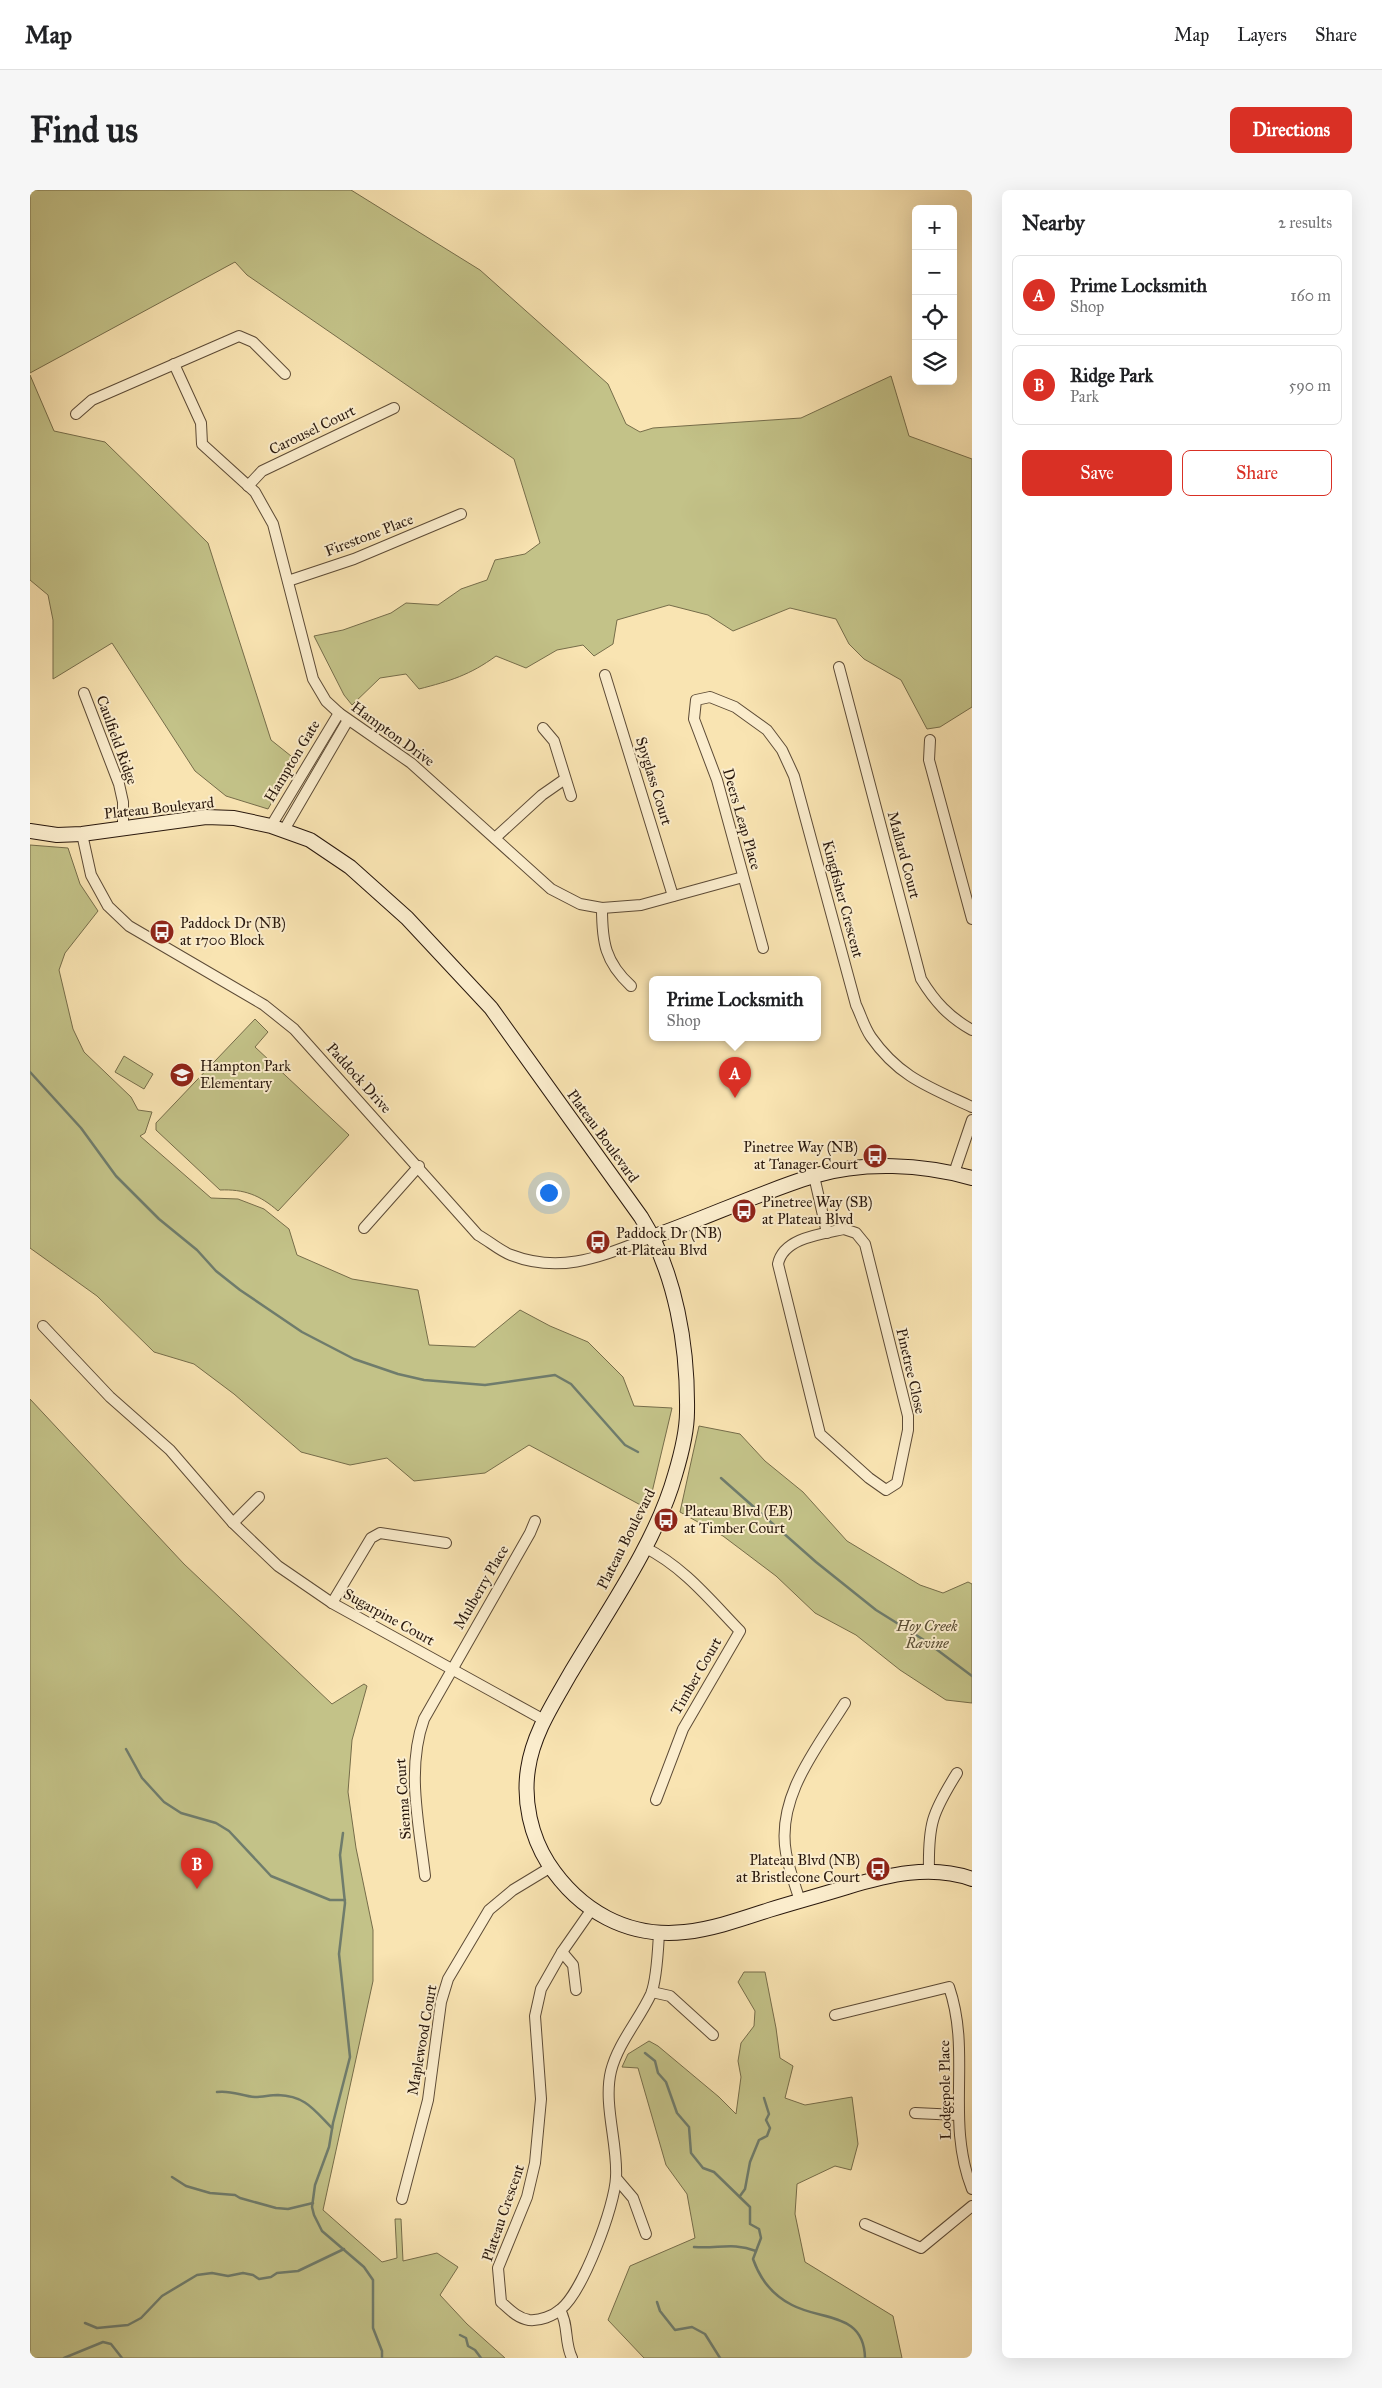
<!DOCTYPE html>
<meta charset="utf-8">
<style>
:root{--surface:#fff;--page:#f6f6f6;--text:#202124;--muted:#757577;--line:#e0e0e0;--accent:#d93025}
body{margin:0;font-family:"IM FELL Great Primer",serif;background:var(--page);color:var(--text)}
.controls{position:absolute;right:15px;top:15px;display:grid;overflow:hidden;border-radius:8px;box-shadow:0 5px 20px #0002}
.controls button{width:45px;height:45px;display:grid;place-items:center;padding:0;border:0;border-bottom:1px solid var(--line);background:var(--surface);color:var(--text);font:25px sans-serif}
.you{position:absolute;left:518px;top:1002px;width:18px;height:18px;margin:-12px;border:4px solid #fff;border-radius:50%;background:#1a73e8;box-shadow:0 0 0 8px #1a73e833}
.badge{display:grid;place-items:center;width:32px;height:32px;border-radius:50%;background:var(--accent);color:#fff;font-size:16px;font-weight:700}
.pin{position:absolute;translate:-50% -41px;filter:drop-shadow(0 1px 2px #0008)}
.pin::after{content:'';position:absolute;top:26px;width:18px;height:15px;background:inherit;clip-path:polygon(0 0,100% 0,50% 100%)}
.popup{position:absolute;left:619px;top:786px;width:172px;height:65px;box-sizing:border-box;display:grid;place-content:center;border-radius:8px;background:var(--surface);filter:drop-shadow(0 1px 4px #0005);font-size:16px;white-space:nowrap;color:var(--muted)}
.popup b{font-size:19px;color:var(--text)}
.popup::after{content:'';position:absolute;left:50%;top:100%;margin-left:-10px;border:10px solid transparent;border-top-color:var(--surface)}
.list{margin:0;padding:0;list-style:none}
h2{display:flex;justify-content:space-between;align-items:center;height:65px;margin:0;padding:0 20px;font-size:21px}
h2 small{font-size:16px;font-weight:400;color:var(--muted)}
.list li{display:grid;grid-template-columns:32px 1fr auto;gap:15px;align-items:center;box-sizing:border-box;height:80px;margin:0 10px 10px;padding:0 10px;border:1px solid var(--line);border-radius:8px}
.list b{display:block;font-size:19px;white-space:nowrap}
.list p{margin:0;font-size:16px;white-space:nowrap;color:var(--muted)}
.list em{font-size:16px;font-style:normal;color:var(--muted)}
.actions{display:flex;gap:10px;padding:15px 20px}
.actions a{flex:1;padding:11px 0;border:1px solid var(--accent);border-radius:8px;text-align:center;font-size:18px;color:var(--accent)}
.actions .main{background:var(--accent);color:#fff}
.icon{flex:none;width:28px;height:28px;fill:none;stroke:currentColor;stroke-width:2;stroke-linecap:round;stroke-linejoin:round}
.map{position:relative;flex:none;width:942px;height:2168px;overflow:hidden;border-radius:8px}
header{display:flex;align-items:center;gap:30px;box-sizing:border-box;height:70px;padding:0 25px;background:var(--surface);border-bottom:1px solid var(--line)}
header strong{font-size:24px}
nav{display:flex;gap:28px;margin-inline-start:auto;font-size:18px}
.intro{display:flex;align-items:center;justify-content:space-between;box-sizing:border-box;height:120px;padding:0 30px}
h1{margin:0;font-size:35px}
.button{padding:12px 22px;border-radius:8px;background:var(--accent);color:#fff;font-size:18px;font-weight:700}
main{display:flex;gap:30px;padding:0 30px}
aside{flex:1;background:var(--surface);border-radius:8px;box-shadow:0 5px 20px #0002}
.map>svg:first-child{display:block}
.green{fill:#c3c288;stroke:#766d4a}
.lines{fill:none;stroke-linecap:round;stroke-linejoin:round}
.stream{stroke:#6f7c6c;stroke-width:2.5}
.street-casing{stroke:#5d4b36;stroke-width:12}
.secondary-casing{stroke:#29180d;stroke-width:16}
.street{stroke:#fbedcd;stroke-width:10}
.secondary{stroke:#fbedcd;stroke-width:14}
.labels{text-anchor:middle;dominant-baseline:central;stroke-width:4;stroke-linejoin:round;paint-order:stroke}
.street-label{font-size:15px;fill:#29180d;stroke:#fbedcd}
.poi-label{font-size:15px;fill:#29180d;stroke:#fbedcd;text-anchor:start}
.park-label{font-size:15px;font-style:italic;fill:#574b32;stroke:#fbedcd}
</style>
<header>
<strong>Map</strong>
<nav><a>Map</a><a>Layers</a><a>Share</a></nav>
</header>
<div class="intro"><h1>Find us</h1><a class="button">Directions</a></div>
<main>
<div class="map">
<svg width="942" height="2168" viewBox="0 0 942 2168">
<rect width="100%" height="100%" fill="#f9e4b2"/>
<filter id="stains"><feTurbulence type="fractalNoise" baseFrequency=".004" numOctaves="4"/><feColorMatrix values="0 0 0 0 .2 0 0 0 0 .09 0 0 0 0 .02 0 0 0 .5 -.17"/></filter>
<radialGradient id="worn" r=".72"><stop offset=".6" stop-color="#630" stop-opacity="0"/><stop offset="1" stop-color="#630" stop-opacity=".3"/></radialGradient>
<g class="green">
<path d="M0 0H321L450 80 578 194 596 234 610 242 623 238 771 228 861 186 879 246 942 269V517L910 537 897 539 871 490 834 469 819 454 806 429 760 418 703 441 678 425 639 415 587 430 583 454 564 466 553 455 527 460 496 478 466 466C440 485 420 491 389 499L376 484 350 488 322 515 314 505 284 446 313 440 361 423 376 413 408 415 431 399 457 390 465 370 495 364 510 353 484 269 217 85 205 72 0 183Z"/>
<path d="M0 185 24 241 75 252 178 353 241 550 266 570 238 619 196 606 165 581 82 453 23 489V430L18 405 0 390Z"/>
<path d="M0 655 38 658 50 694 68 721 35 763 29 780 43 839 54 862 101 907 108 920 122 922 115 943 110 946 181 1008 208 1009 234 1019 259 1039 267 1065 322 1089 388 1100 399 1155 445 1157 490 1120 520 1136 558 1152 593 1187 604 1216 642 1218 618 1319 499 1255 455 1283 384 1291 357 1268 320 1275 271 1262 204 1204 164 1174 124 1162 67 1106 0 1058Z"/>
<path d="M225 829 238 842 225 857 319 945 248 1021C230 1005 214 999 190 1000L126 940V933Z"/>
<path d="M94 866 123 884 114 899 85 882Z"/>
<path d="M0 1209 154 1374 302 1514 334 1494 337 1496 322 1550 318 1602 326 1658 343 1740V1791L293 2020 352 2072 367 2068 365 2029H371L373 2071 407 2063 428 2077 410 2105 437 2134 475 2168H0Z"/>
<path d="M669 1236 710 1244 735 1271 773 1302 817 1351 890 1395 913 1403 938 1392 942 1394V1513L916 1510 870 1480 826 1445 785 1423 746 1386 693 1346 650 1322Z"/>
<path d="M714 1782H735L746 1838 750 1868 763 1876 755 1908 775 1915 822 1907 828 1954 821 1980 805 1976 767 1994 765 2024 775 2072 863 2126 872 2168H614L578 2130 600 2076 665 2048 657 2004 636 1975 608 1878 592 1877 598 1864 619 1851 628 1856 689 1907 706 1924 711 1887 708 1871 711 1853 724 1836 725 1821 708 1792Z"/>
</g>
<g class="lines">
<g class="stream">
<path d="M0 882 51 938 86 986 129 1029 167 1060 186 1081 210 1100 272 1142 324 1169 368 1184 394 1190 455 1195 525 1185 541 1194 595 1255 608 1262"/>
<path d="M691 1288 786 1372 846 1420 894 1450 942 1486"/>
<path d="M96 1559 112 1588 134 1612 151 1623 186 1633 199 1641 241 1686 300 1710H315"/>
<path d="M313 1643 310 1665 315 1713 309 1764 320 1867 303 1933 299 1957 285 1995 282 2017 284 2025 292 2041 334 2077 343 2090V2138L352 2161V2168"/>
<path d="M615 1863 625 1871 628 1883 636 1892 647 1923 659 1937 661 1963 673 1978 684 1982 720 2017V2034L729 2039 731 2048 723 2069C730 2089 742 2105 762 2115 792 2131 834 2122 835 2168"/>
<path d="M187 1902C202 1900 211 1906 225 1907 233 1907 240 1905 248 1905 276 1906 284 1920 302 1938"/>
<path d="M142 1987 156 1996 180 2003 205 2005 210 2008 246 2018 258 2019 283 2013"/>
<path d="M710 2006 715 1999 720 1972 729 1950 737 1946 740 1938 736 1930 739 1924 734 1908"/>
<path d="M664 2057C688 2059 703 2052 726 2061"/>
<path d="M627 2112 630 2121 645 2140 662 2137 675 2144 690 2168"/>
<path d="M55 2133 67 2138 98 2135 111 2128 132 2106 167 2085 182 2083 198 2086 213 2083 223 2085 229 2089 241 2087 247 2083 268 2081 314 2059"/>
<path d="M430 2145 436 2148 438 2156 445 2160 451 2168"/>
<path d="M34 2168 73 2152 81 2154 92 2168"/>
</g>
<defs>
<g id="street">
<path d="M144 174 171 233 172 254 225 302 243 334 283 489 296 511 309 523 381 573 521 699 550 714 572 718 611 715 713 687"/>
<path d="M46 224 62 210 209 146 223 152 255 184"/>
<path d="M218 296 232 281 364 218"/>
<path d="M258 391 324 369 431 324"/>
<path d="M809 477 891 789C905 812 919 827 942 840"/>
<path d="M575 485 643 706"/>
<path d="M54 503 89 594 93 612V638"/>
<path d="M513 538 524 551 541 606"/>
<path d="M900 550 899 570 942 729"/>
<path d="M241 636 309 523"/>
<path d="M254 640 318 530"/>
<path d="M52 644 61 685 78 716 99 736 234 815 264 839 448 1045C459 1051 470 1061 481 1065 533 1085 574 1065 622 1047"/>
<path d="M465 648 512 605 535 589"/>
<path d="M572 718C572 752 575 772 601 796"/>
<path d="M733 758 687 590 664 529 666 510 680 507 705 517 737 540 752 560 764 586 826 815C831 825 834 837 841 847 869 887 899 897 942 917"/>
<path d="M924 983 942 930"/>
<path d="M784 986 797 1043"/>
<path d="M334 1038 389 976"/>
<path d="M814 1039 826 1043 835 1054 878 1226V1240L867 1293 856 1300 839 1288 790 1244 748 1074C753 1048 791 1044 814 1039Z"/>
<path d="M13 1136 80 1207 140 1260 203 1333 248 1376 302 1413 514 1530"/>
<path d="M203 1333 229 1307"/>
<path d="M614 1357C654 1377 680 1410 710 1441L653 1539 626 1610"/>
<path d="M302 1413 341 1348 350 1343 416 1353"/>
<path d="M899 1682C898 1634 902 1623 927 1583"/>
<path d="M395 1686C389 1634 376 1579 394 1529L500 1343 505 1331"/>
<path d="M770 1711C765 1695 759 1679 756 1663 746 1607 787 1558 815 1513"/>
<path d="M562 1719 532 1762 511 1799 505 1826 511 1909 505 1973 497 2007 468 2078 471 2112C479 2119 487 2128 499 2130 510 2131 523 2126 531 2119 553 2101 585 2016 586 1987 588 1954 573 1914 581 1881 588 1853 609 1830 621 1804 627 1789 628 1760 629 1743"/>
<path d="M532 1762 543 1775 546 1800"/>
<path d="M622 1802 640 1806 683 1845"/>
<path d="M805 1825 919 1797C942 1864 915 1930 942 1999"/>
<path d="M885 1923 928 1925"/>
<path d="M586 1988 603 2008 616 2044"/>
<path d="M372 2009 398 1910 411 1812 418 1789 459 1720 483 1700 521 1677"/>
<path d="M835 2034 891 2058 942 2016"/>
<path d="M530 2120C539 2135 534 2152 542 2168"/>
</g>
<g id="secondary">
<path d="M0 641 27 645 52 644 176 627 204 628 241 636 280 650 320 677 377 728 461 818 611 1027C646 1083 658 1157 657 1222 657 1243 651 1265 645 1285 626 1353 576 1423 540 1484 523 1514 503 1544 498 1579 493 1611 501 1646 518 1673 533 1696 552 1715 577 1728 633 1757 684 1738 739 1720 765 1712 791 1705 817 1697 857 1685 901 1674 942 1689"/>
<path d="M622 1047C676 1028 729 1003 783 986 834 971 892 974 942 988"/>
</g>
</defs>
<use href="#street" class="street-casing"/>
<use href="#secondary" class="secondary-casing"/>
<use href="#street" class="street"/>
<use href="#secondary" class="secondary"/>
</g>
<defs>
<symbol id="bus-disc" viewBox="-11 -11 22 22"><circle r="9.5" fill="#8f2418" stroke="#fbedcd"/><path d="M-5-6H5V4H4V6H2V4H-2V6H-4V4H-5ZM-3.5-4V0h7V-4ZM-3.5 1.2v1.5H-2V1.2ZM2 1.2v1.5H3.5V1.2Z" fill="#fff"/></symbol>
<symbol id="school-disc" viewBox="-11 -11 22 22"><circle r="9.5" fill="#8f2418" stroke="#fbedcd"/><path d="M0-5L7-2L0 1L-7-2ZM-4 1L0 2.5L4 1V4Q0 6-4 4Z" fill="#fff"/></symbol>
</defs>
<g fill-rule="evenodd">
<use href="#bus-disc" x="118" y="728" width="28" height="28"/>
<use href="#school-disc" x="138" y="871" width="28" height="28"/>
<use href="#bus-disc" x="831" y="952" width="28" height="28"/>
<use href="#bus-disc" x="700" y="1007" width="28" height="28"/>
<use href="#bus-disc" x="554" y="1038" width="28" height="28"/>
<use href="#bus-disc" x="622" y="1316" width="28" height="28"/>
<use href="#bus-disc" x="834" y="1665" width="28" height="28"/>
</g>
<g class="labels">
<g class="street-label">
<text transform="translate(282 240) rotate(-26)">Carousel Court</text>
<text transform="translate(339 345) rotate(-21)">Firestone Place</text>
<text transform="translate(363 544) rotate(36)">Hampton Drive</text>
<text transform="translate(87 550) rotate(70)">Caulfield Ridge</text>
<text transform="translate(262 571) rotate(-59)">Hampton Gate</text>
<text transform="translate(624 591) rotate(73)">Spyglass Court</text>
<text transform="translate(129 618) rotate(-6)">Plateau Boulevard</text>
<text transform="translate(712 629) rotate(74)">Deers Leap Place</text>
<text transform="translate(874 665) rotate(75)">Mallard Court</text>
<text transform="translate(813 709) rotate(75)">Kingfisher Crescent</text>
<text transform="translate(329 888) rotate(48)">Paddock Drive</text>
<text transform="translate(573 946) rotate(54)">Plateau Boulevard</text>
<text transform="translate(881 1181) rotate(77)">Pinetree Close</text>
<text transform="translate(596 1349) rotate(-63)">Plateau Boulevard</text>
<text transform="translate(451 1397) rotate(-60)">Mulberry Place</text>
<text transform="translate(359 1427) rotate(29)">Sugarpine Court</text>
<text transform="translate(666 1486) rotate(-60)">Timber Court</text>
<text transform="translate(373 1609) rotate(-94)">Sienna Court</text>
<text transform="translate(392 1850) rotate(-80)">Maplewood Court</text>
<text transform="translate(915 1900) rotate(-91)">Lodgepole Place</text>
<text transform="translate(473 2023) rotate(-71)">Plateau Crescent</text>
</g>
<g class="poi-label">
<text x="150" y="733">Paddock Dr (NB)<tspan x="150" dy="17">at 1700 Block</tspan></text>
<text x="170" y="876">Hampton Park<tspan x="170" dy="17">Elementary</tspan></text>
<text x="828" y="957" text-anchor="end">Pinetree Way (NB)<tspan x="828" dy="17">at Tanager Court</tspan></text>
<text x="732" y="1012">Pinetree Way (SB)<tspan x="732" dy="17">at Plateau Blvd</tspan></text>
<text x="586" y="1043">Paddock Dr (NB)<tspan x="586" dy="17">at Plateau Blvd</tspan></text>
<text x="654" y="1321">Plateau Blvd (EB)<tspan x="654" dy="17">at Timber Court</tspan></text>
<text x="830" y="1670" text-anchor="end">Plateau Blvd (NB)<tspan x="830" dy="17">at Bristlecone Court</tspan></text>
</g>
<g class="park-label">
<text x="897" y="1436">Hoy Creek<tspan x="897" dy="17">Ravine</tspan></text>
</g>
</g>
<rect width="100%" height="100%" filter="url(#stains)"/>
<rect width="100%" height="100%" fill="url(#worn)"/>
</svg>
<div class="controls">
<button>+</button>
<button>−</button>
<button><svg class="icon" aria-label="locate" viewBox="0 0 24 24"><circle cx="12" cy="12" r="6"/><path d="M12 2v4M12 18v4M2 12h4M18 12h4"/></svg></button>
<button><svg class="icon" aria-label="layers" viewBox="0 0 24 24"><path d="M12 4l9 5-9 5-9-5zM3 14l9 5 9-5"/></svg></button>
</div>
<div class="you"></div>
<div class="pin badge" style="left:705px;top:908px">A</div>
<div class="popup"><b>Prime Locksmith</b>Shop</div>
<div class="pin badge" style="left:167px;top:1699px">B</div>
</div>
<aside>
<h2>Nearby<small>2 results</small></h2>
<ul class="list">
<li><span class="badge">A</span><div><b>Prime Locksmith</b><p>Shop</p></div><em>160 m</em></li>
<li><span class="badge">B</span><div><b>Ridge Park</b><p>Park</p></div><em>590 m</em></li>
</ul>
<div class="actions"><a class="main">Save</a><a>Share</a></div>
</aside>
</main>
